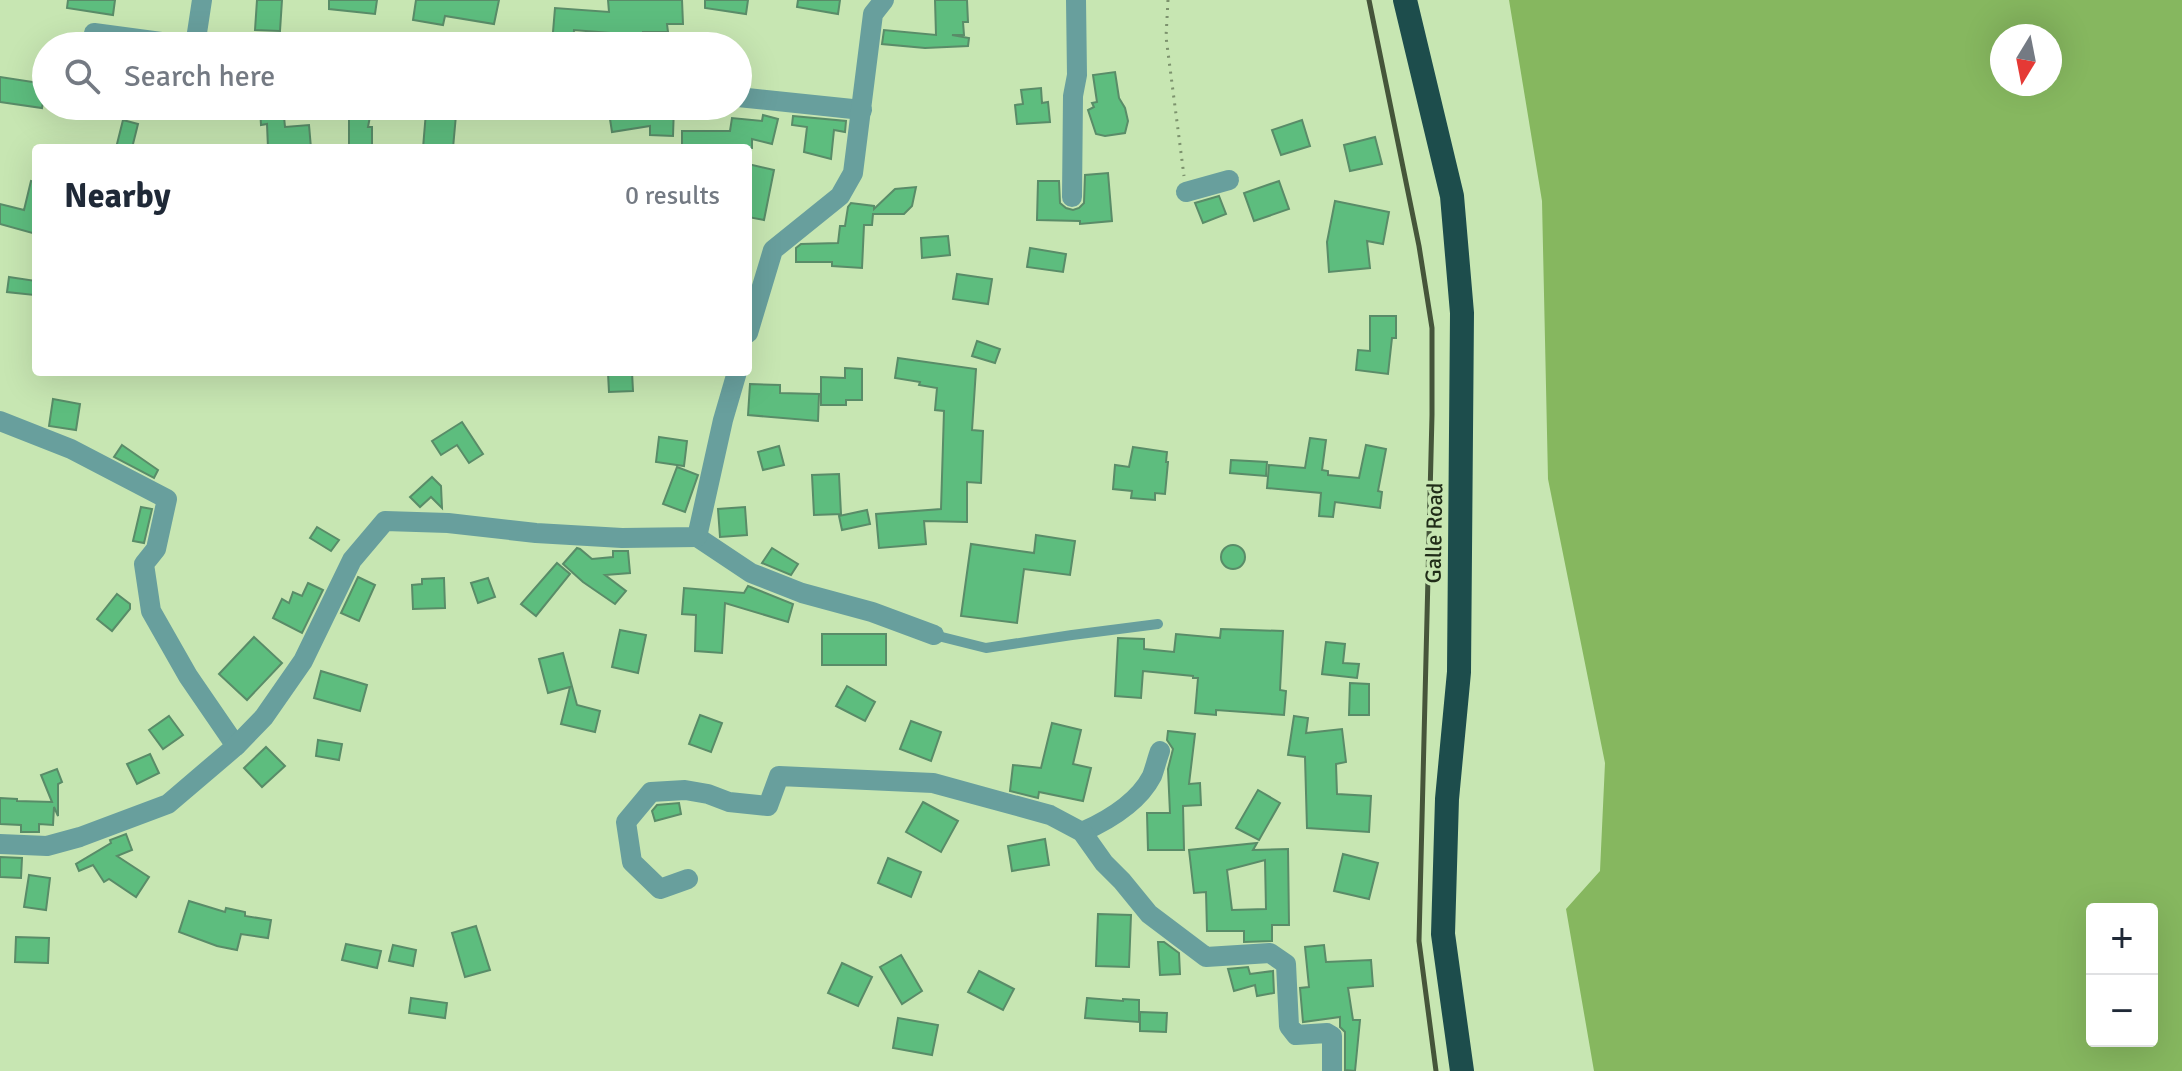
<!DOCTYPE html>
<meta charset="utf-8">
<style>
:root{--surface:#fff;--page:#f2f2f3;--text:#1f2937;--muted:#747a83;--line:#e0e1e3}
body{margin:0;font-family:Signika,sans-serif;background:var(--page);color:var(--text)}
.controls{position:absolute;right:24px;bottom:24px;display:grid;overflow:hidden;border-radius:8px;box-shadow:0 8px 32px #0002}
.controls button{width:72px;height:72px;display:grid;place-items:center;padding:0;border:0;border-bottom:2px solid var(--line);background:var(--surface);color:var(--text);font:40px sans-serif}
.compass{position:absolute;left:1990px;top:24px;width:72px;height:72px;border-radius:50%;background:var(--surface);box-shadow:0 8px 32px #0002;rotate:190deg}
.list{margin:0;padding:0;list-style:none}
h2{display:flex;justify-content:space-between;align-items:center;height:104px;margin:0;padding:0 32px;font-size:34px}
h2 small{font-size:26px;font-weight:400;color:var(--muted)}
.icon{flex:none;width:44px;height:44px;fill:none;stroke:currentColor;stroke-width:2;stroke-linecap:round;stroke-linejoin:round}
.map{position:relative;flex:none;width:2182px;height:1071px;overflow:hidden}
.search{position:absolute;background:var(--surface);box-shadow:0 8px 32px #0002;left:32px;top:32px;width:720px;height:88px;display:flex;align-items:center;gap:20px;box-sizing:border-box;padding:0 28px;border-radius:44px;color:var(--muted);font-size:30px}
.panel{position:absolute;background:var(--surface);box-shadow:0 8px 32px #0002;left:32px;top:144px;width:720px;height:232px;border-radius:8px}
.map>svg:first-child{display:block}
.water{fill:#86b75f;fill-rule:evenodd}
.building{fill:#5dbd7e;stroke:#598c68;stroke-width:2;fill-rule:evenodd}
.lines{fill:none;stroke-linecap:round;stroke-linejoin:round}
.path{stroke:#7c926d;stroke-width:3;stroke-dasharray:2 6;stroke-linecap:butt}
.lane{stroke:#689f9d;stroke-width:10}
.street{stroke:#689f9d;stroke-width:20}
.highway{stroke:#1d4d4c;stroke-width:24}
.rail{stroke:#45553a;stroke-width:5}
.labels{text-anchor:middle;dominant-baseline:central;stroke-width:7;stroke-linejoin:round;paint-order:stroke}
.street-label{font-size:22px;fill:#202c18;stroke:#c7e6b2}
</style>
<div class="map">
<svg width="2182" height="1071" viewBox="0 0 2182 1071">
<rect width="100%" height="100%" fill="#c7e6b2"/>
<path class="water" d="M1509 0H2182V1071H1594L1566 909 1600 871 1605 763 1548 479 1542 201ZM2002 36H2050V84H2002ZM2092 909H2152V1041H2092Z"/>
<g class="building">
<path d="M68 0H115L113 15 67 8Z"/>
<path d="M257 0H282L280 31 255 30Z"/>
<path d="M329 0H377L375 14 329 9Z"/>
<path d="M416 0H499L494 24 445 16 443 25 413 20Z"/>
<path d="M608 0H682L683 24H667L668 32H643V34L610 36V33L574 30 573 46 552 44 555 8 609 12Z"/>
<path d="M705 0H748L746 14 705 8Z"/>
<path d="M798 0H840L838 14 797 7Z"/>
<path d="M935 0H967L968 22H963L964 35H952L969 38 968 46 925 48 882 44 884 30 936 35Z"/>
<path d="M1115 72 1119 98 1125 108 1128 121 1125 133 1105 136 1096 134 1088 110 1094 107 1092 103 1097 102 1093 75Z"/>
<path d="M0 77 46 84 42 108 0 102Z"/>
<path d="M1041 88 1042 103 1048 102 1050 122 1017 124 1015 105 1023 104 1021 90Z"/>
<path d="M260 106H283L285 127 309 125 311 148H268L267 124 261 125Z"/>
<path d="M351 106H372L368 127H372V148H349V119Z"/>
<path d="M608 106H674L673 136 650 135V126L612 132Z"/>
<path d="M426 112 456 115 453 148H423Z"/>
<path d="M763 115 778 119 772 144 752 139V148H682V131H730L732 118 762 121Z"/>
<path d="M793 116 846 121 845 132 834 130 831 159 804 152 807 127 792 125Z"/>
<path d="M123 120 138 124 132 148H116Z"/>
<path d="M1302 120 1310 146 1281 155 1272 130Z"/>
<path d="M1375 137 1382 164 1350 171 1344 145Z"/>
<path d="M748 164 774 170 764 220 748 217Z"/>
<path d="M1108 173 1112 221 1080 224V221L1037 220 1038 181H1059L1060 203 1066 208 1073 210 1079 208 1084 203 1085 175Z"/>
<path d="M31 181 36 182V234L0 224V204L24 210Z"/>
<path d="M1279 181 1289 209 1254 221 1244 193Z"/>
<path d="M916 187 912 206 904 214H873L872 225H864L862 268 832 266V262H796V248L801 244 838 243 840 226H845L848 207 851 203 874 206V209L895 189Z"/>
<path d="M1219 196 1226 214 1203 223 1195 203Z"/>
<path d="M1335 201 1389 212 1383 244 1367 241 1370 268 1329 272 1327 242Z"/>
<path d="M948 236 950 255 922 258 921 238Z"/>
<path d="M1030 248 1066 254 1063 272 1027 267Z"/>
<path d="M957 274 992 279 988 304 953 299Z"/>
<path d="M9 277 36 281 34 295 7 292Z"/>
<path d="M1370 316H1396V338H1392L1388 374 1356 370 1358 350 1370 351Z"/>
<path d="M977 341 1000 349 995 363 972 356Z"/>
<path d="M898 358 976 369 972 430 983 431 981 483 967 482V522L924 521 926 544 879 548 876 514 941 509 944 411 935 410 937 388 919 385 920 382 895 378Z"/>
<path d="M845 368 862 369V400H846V405H821V377L845 378Z"/>
<path d="M632 372 633 391 609 392 608 373Z"/>
<path d="M750 384 780 385V393L819 394 818 421 748 415Z"/>
<path d="M53 399 80 404 76 430 49 426Z"/>
<path d="M462 422 483 454 469 463 457 445 441 455 432 441Z"/>
<path d="M659 437 687 441 684 466 656 462Z"/>
<path d="M1310 438 1326 440 1322 470 1328 471V475L1359 478 1366 445 1386 449 1378 491 1382 492 1380 508 1335 502 1333 517 1319 516 1321 493 1267 488 1269 465 1305 468Z"/>
<path d="M122 445 158 470 154 478 114 457Z"/>
<path d="M779 446 784 465 763 470 758 452Z"/>
<path d="M1133 447 1167 452 1166 462H1168L1165 494 1155 493V500L1131 498 1132 491 1113 489 1115 465 1129 467Z"/>
<path d="M1231 460 1267 462 1266 476 1230 473Z"/>
<path d="M677 467 698 475 685 512 663 504Z"/>
<path d="M839 474 841 514 814 515 812 475Z"/>
<path d="M432 477 441 486 442 508 431 497 420 507 410 497Z"/>
<path d="M141 507 152 509 144 543 133 541Z"/>
<path d="M745 507 747 535 720 537 718 509Z"/>
<path d="M867 510 870 524 842 530 839 516Z"/>
<path d="M317 527 339 540 331 551 310 538Z"/>
<path d="M1036 535 1075 541 1070 575 1024 569 1017 623 961 616 971 544 1034 553Z"/>
<circle cx="1233" cy="557" r="12"/>
<path d="M577 548 580 549 592 559 613 557V551H628L630 573 605 575 626 591 615 604 583 582 563 564Z"/>
<path d="M772 548 798 564 791 575 762 563Z"/>
<path d="M557 563 570 574 536 616 521 604Z"/>
<path d="M358 577 375 585 359 621 341 613Z"/>
<path d="M444 578 445 608 413 609 412 585 422 584V579Z"/>
<path d="M488 578 495 597 478 603 471 583Z"/>
<path d="M308 583 323 590 302 633 273 618 282 599 289 603 293 592 302 596Z"/>
<path d="M748 586 793 604 788 622 725 603 722 653 695 651 696 615 682 614 684 588 744 593Z"/>
<path d="M117 594 130 604V609L112 631 97 619Z"/>
<path d="M1221 629 1283 631 1280 690 1286 691 1284 715 1216 710V715L1195 713 1198 678H1193V676L1143 671 1141 698 1115 696 1118 638 1144 639V649L1174 652 1176 634 1220 638Z"/>
<path d="M620 630 646 635 638 673 612 667Z"/>
<rect x="822" y="634" width="64" height="31"/>
<path d="M254 637 282 663 247 700 219 674Z"/>
<path d="M1326 642 1345 644 1343 663 1359 664 1357 678 1322 674Z"/>
<path d="M563 653 577 705 600 711 595 732 561 724 570 687 548 693 539 659Z"/>
<path d="M321 671 367 685 360 711 314 698Z"/>
<path d="M1350 683 1369 684V715H1349Z"/>
<path d="M847 686 875 702 865 721 836 706Z"/>
<path d="M700 715 722 723 711 752 689 744Z"/>
<path d="M169 716 183 735 163 749 149 730Z"/>
<path d="M1294 716 1308 718 1306 733 1342 729 1346 762 1336 764 1337 794 1371 796 1369 832 1307 828 1305 757 1288 755Z"/>
<path d="M911 721 941 732 931 761 900 749Z"/>
<path d="M1052 723 1081 730 1073 764 1091 768 1083 801 1039 792 1038 798 1010 791 1013 765 1041 768Z"/>
<path d="M1168 731 1195 734 1189 784 1200 783 1201 805 1183 806 1184 850H1148L1147 813H1170L1168 769 1173 749 1167 740Z"/>
<path d="M318 740 342 744 339 760 316 756Z"/>
<path d="M266 747 285 766 262 787 244 768Z"/>
<path d="M150 754 159 773 137 784 127 764Z"/>
<path d="M57 769 62 782 58 784V816L54 807 53 825 39 824V832H21V825L0 824V798L17 799V801L52 802 41 775Z"/>
<path d="M1258 790 1280 803 1259 840 1236 828Z"/>
<path d="M923 802 958 821 941 852 906 832Z"/>
<path d="M679 803 681 814 655 821 652 811 657 805Z"/>
<path d="M126 834 132 850 117 856 149 877 136 897 109 879 104 882 93 865 79 871 76 864 111 843 110 840Z"/>
<path d="M1045 839 1049 865 1012 871 1008 846Z"/>
<path d="M1257 843 1253 850 1288 849 1289 925H1272V941L1244 942V931H1207L1206 892 1194 893 1189 850ZM1265 860 1266 909 1232 910 1227 870Z"/>
<path d="M1343 854 1378 863 1369 899 1334 891Z"/>
<path d="M0 857 22 858 21 878 0 877Z"/>
<path d="M888 858 921 872 911 897 878 883Z"/>
<path d="M29 875 50 878 46 910 24 907Z"/>
<path d="M189 901 225 912 226 908 245 912V916L271 920 268 938 241 934 237 950 217 946 179 932Z"/>
<path d="M1098 914 1131 915 1129 967 1096 966Z"/>
<path d="M476 926 490 970 465 977 452 933Z"/>
<path d="M16 937 49 938 48 963 15 962Z"/>
<path d="M1158 942H1164L1179 953 1180 974 1160 975Z"/>
<path d="M346 944 381 951 377 968 342 960Z"/>
<path d="M393 945 416 950 413 966 389 961Z"/>
<path d="M1324 945 1326 962 1371 960 1373 986 1348 988 1353 1020H1360L1355 1071 1345 1070V1032L1340 1027V1017L1303 1022 1300 988 1309 987 1305 947Z"/>
<path d="M901 955 922 991 902 1004 880 967Z"/>
<path d="M842 963 872 977 858 1006 828 993Z"/>
<path d="M1248 967 1250 974 1273 971 1274 993 1257 996 1255 985 1234 991 1228 969Z"/>
<path d="M979 971 1014 989 1003 1010 968 992Z"/>
<path d="M411 998 447 1003 445 1018 409 1013Z"/>
<path d="M1087 998 1123 1001V999L1139 1000V1022L1085 1018Z"/>
<path d="M1140 1012 1167 1013 1166 1032 1140 1031Z"/>
<path d="M898 1018 938 1025 932 1055 893 1048Z"/>
</g>
<g class="lines">
<path class="path" d="M1168 0 1166 37 1184 176"/>
<path class="lane" d="M934 635 986 648 1072 635 1158 624"/>
<g class="street">
<path d="M94 33 191 46"/>
<path d="M195 46 202 0"/>
<path d="M221 46H280"/>
<path d="M738 97 862 110"/>
<path d="M1186 192 1229 180"/>
<path d="M1072 197 1073 96 1077 75 1076 0"/>
<path d="M748 333 773 250 840 196 853 173 873 14 884 0"/>
<path d="M0 421 71 449 167 499 156 549 144 564 151 611 188 676 236 746"/>
<path d="M697 537 751 573 802 593 872 612 934 635"/>
<path d="M1082 832C1109 820 1138 803 1152 776 1155 768 1157 759 1160 751"/>
<path d="M0 844 47 846 80 837 168 804 236 746 264 717 303 661 352 560 385 521 448 523 536 533 622 538 697 537 723 420 737 372"/>
<path d="M688 879 660 889 632 862 626 822 651 792 685 790 708 794 729 802 768 806 779 776 933 783 1050 815 1082 832 1104 863 1122 881 1149 914 1206 957 1270 953 1286 964 1289 1026 1296 1035 1327 1033 1332 1036V1071"/>
</g>
<path class="highway" d="M1405 0 1452 196 1462 313 1459 672 1447 799 1443 934 1462 1071"/>
<path class="rail" d="M1369 0 1419 246 1432 328V415L1419 941 1436 1071"/>
</g>
<g class="labels">
<g class="street-label">
<text transform="translate(1434 533) rotate(-89)">Galle Road</text>
</g>
</g>
</svg>
<div class="controls">
<button>+</button>
<button>−</button>
</div>
<svg class="compass" viewBox="-18 -18 36 36"><path d="M0-13l5 13h-10z" fill="#e53935"/><path d="M0 13l5-13h-10z" fill="#747a83"/></svg>
<div class="search"><svg class="icon" aria-label="search" viewBox="0 0 24 24"><circle cx="10" cy="10" r="6"/><path d="M15 15l6 6"/></svg>Search here</div>
<section class="panel">
<h2>Nearby<small>0 results</small></h2>
<ul class="list">
</ul>
</section>
</div>
